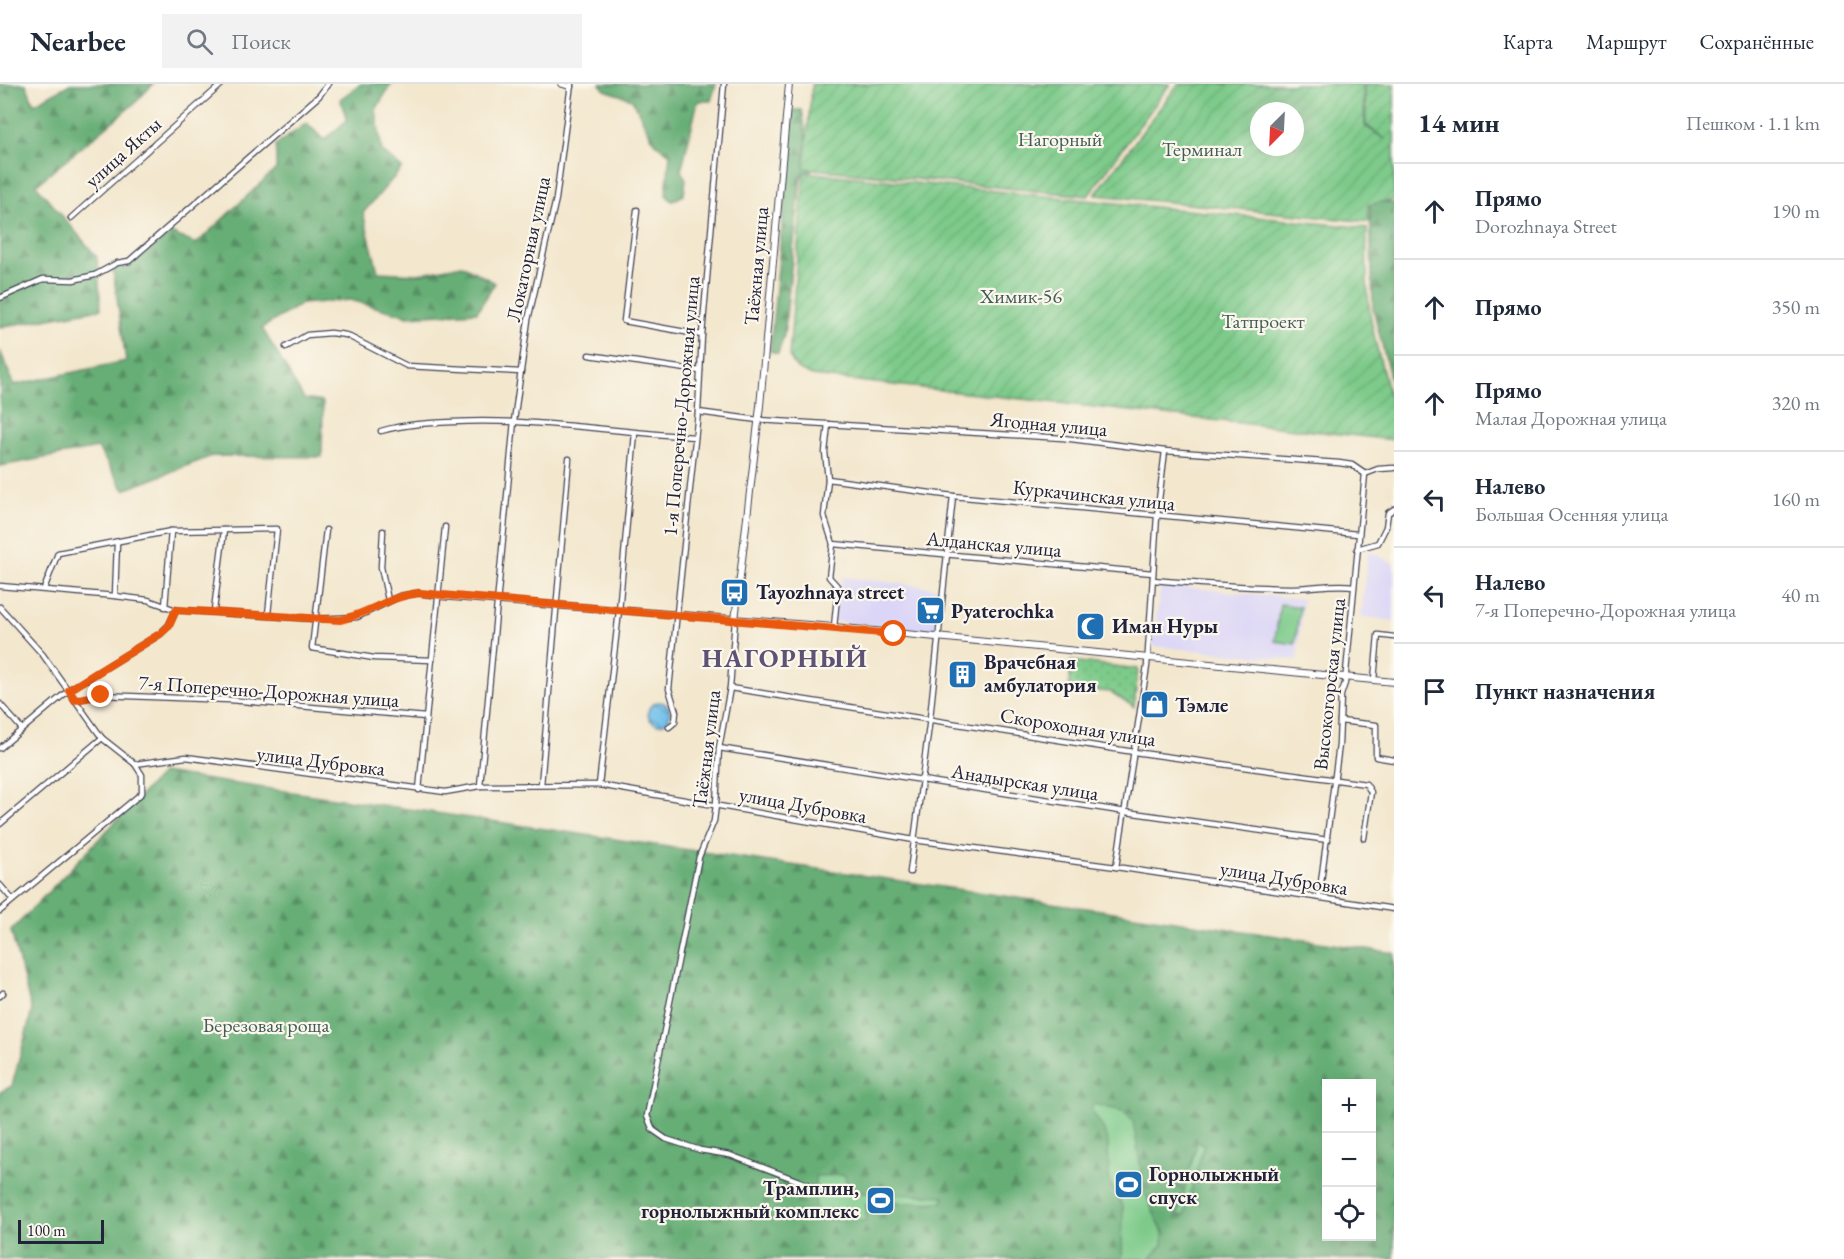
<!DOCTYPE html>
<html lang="ru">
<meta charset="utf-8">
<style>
:root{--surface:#fff;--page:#f2f2f3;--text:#1f2937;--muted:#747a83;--line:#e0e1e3}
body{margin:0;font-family:"EB Garamond",serif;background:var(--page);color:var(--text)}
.controls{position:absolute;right:18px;bottom:18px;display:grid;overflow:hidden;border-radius:0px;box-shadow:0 6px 24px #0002}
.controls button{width:54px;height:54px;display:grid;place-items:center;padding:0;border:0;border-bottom:2px solid var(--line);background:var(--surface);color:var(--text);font:30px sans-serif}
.compass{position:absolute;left:1250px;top:18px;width:54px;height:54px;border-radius:50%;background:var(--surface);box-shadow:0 6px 24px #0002;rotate:204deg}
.scale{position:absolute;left:18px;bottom:15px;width:86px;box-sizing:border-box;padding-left:6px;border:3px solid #22223b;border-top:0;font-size:16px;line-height:21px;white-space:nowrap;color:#22223b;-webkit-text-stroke:4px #fbf7ec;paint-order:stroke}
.stop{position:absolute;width:18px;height:18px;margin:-14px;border:4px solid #ea580c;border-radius:50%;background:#fff}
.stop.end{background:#ea580c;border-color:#fff;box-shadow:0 2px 6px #0008}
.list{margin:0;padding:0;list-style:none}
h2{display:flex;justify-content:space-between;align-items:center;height:78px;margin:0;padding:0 24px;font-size:26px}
h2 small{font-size:20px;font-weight:400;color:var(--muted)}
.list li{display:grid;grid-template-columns:39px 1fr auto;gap:18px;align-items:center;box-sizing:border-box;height:96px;padding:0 24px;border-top:2px solid var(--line)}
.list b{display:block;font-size:22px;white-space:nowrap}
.list p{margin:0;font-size:20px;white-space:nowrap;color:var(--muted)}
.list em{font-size:20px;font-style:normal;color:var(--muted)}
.icon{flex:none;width:33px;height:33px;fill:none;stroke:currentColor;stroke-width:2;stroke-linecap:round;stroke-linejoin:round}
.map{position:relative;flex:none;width:1394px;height:1175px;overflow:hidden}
header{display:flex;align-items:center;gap:36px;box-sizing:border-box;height:84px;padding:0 30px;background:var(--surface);border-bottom:2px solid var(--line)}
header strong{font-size:28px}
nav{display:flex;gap:33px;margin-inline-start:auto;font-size:21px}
.search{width:420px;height:54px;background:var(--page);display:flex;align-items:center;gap:15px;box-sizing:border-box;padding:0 21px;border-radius:0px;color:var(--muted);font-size:22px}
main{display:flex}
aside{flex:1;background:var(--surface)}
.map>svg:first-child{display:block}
.built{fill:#dbd6f7}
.grass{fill:url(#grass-dots);stroke:#507662;stroke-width:1.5}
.forest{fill:url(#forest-firs);stroke:#446858;stroke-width:1.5;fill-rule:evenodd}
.garden{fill:url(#garden-furrows);stroke:#507662;stroke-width:1.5;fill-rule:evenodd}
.pitch{fill:#7dca8a;stroke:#507662;stroke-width:1.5}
.water{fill:url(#water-waves);stroke:#497193;stroke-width:1.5}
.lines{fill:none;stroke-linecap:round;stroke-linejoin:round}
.minor-casing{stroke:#414051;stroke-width:7}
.tertiary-casing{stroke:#414051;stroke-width:8}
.minor{stroke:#fff;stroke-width:4.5}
.tertiary{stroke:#fff;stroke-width:6}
.route{stroke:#ea580c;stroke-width:8}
.labels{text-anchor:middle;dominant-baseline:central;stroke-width:4.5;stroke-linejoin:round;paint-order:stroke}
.park-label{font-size:20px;fill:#425d57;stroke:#fbf7ec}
.street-label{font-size:20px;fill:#22223b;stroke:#fbf7ec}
.poi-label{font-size:20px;font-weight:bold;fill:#22223b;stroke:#fbf7ec;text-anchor:start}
.district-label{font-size:26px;font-weight:bold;letter-spacing:1.5px;fill:#5f5375;stroke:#fbf7ec}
</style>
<header>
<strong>Nearbee</strong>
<div class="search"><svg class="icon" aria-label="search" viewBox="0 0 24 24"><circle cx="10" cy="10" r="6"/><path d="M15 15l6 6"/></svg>Поиск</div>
<nav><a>Карта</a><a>Маршрут</a><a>Сохранённые</a></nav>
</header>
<main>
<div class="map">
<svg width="1394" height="1175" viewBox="0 0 1394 1175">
<defs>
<pattern id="grass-dots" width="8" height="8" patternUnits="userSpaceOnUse" patternTransform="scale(1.5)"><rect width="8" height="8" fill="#7dca8a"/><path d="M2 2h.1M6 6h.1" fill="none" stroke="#6cad78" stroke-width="1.8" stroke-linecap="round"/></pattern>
<pattern id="forest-firs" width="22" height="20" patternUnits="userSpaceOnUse" patternTransform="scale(1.5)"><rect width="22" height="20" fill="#66ae76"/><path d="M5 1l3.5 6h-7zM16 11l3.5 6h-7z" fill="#548d62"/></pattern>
<pattern id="garden-furrows" width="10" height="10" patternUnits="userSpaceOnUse" patternTransform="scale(1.5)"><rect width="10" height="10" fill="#7dca8a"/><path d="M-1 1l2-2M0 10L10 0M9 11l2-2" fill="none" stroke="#6cad78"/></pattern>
<pattern id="water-waves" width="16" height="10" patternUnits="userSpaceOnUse" patternTransform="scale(1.5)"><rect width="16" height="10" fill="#70c0eb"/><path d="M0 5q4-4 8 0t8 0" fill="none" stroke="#5c9cc0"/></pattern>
</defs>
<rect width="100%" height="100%" fill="#fbf7ec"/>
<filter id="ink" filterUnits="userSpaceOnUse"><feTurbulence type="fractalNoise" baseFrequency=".0167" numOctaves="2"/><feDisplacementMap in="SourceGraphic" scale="12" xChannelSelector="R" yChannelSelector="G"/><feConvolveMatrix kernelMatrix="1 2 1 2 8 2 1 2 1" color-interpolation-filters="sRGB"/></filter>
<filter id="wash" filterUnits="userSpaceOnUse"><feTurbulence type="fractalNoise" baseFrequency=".008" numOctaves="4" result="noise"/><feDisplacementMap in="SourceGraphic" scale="24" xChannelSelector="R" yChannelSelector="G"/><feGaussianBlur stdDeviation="1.35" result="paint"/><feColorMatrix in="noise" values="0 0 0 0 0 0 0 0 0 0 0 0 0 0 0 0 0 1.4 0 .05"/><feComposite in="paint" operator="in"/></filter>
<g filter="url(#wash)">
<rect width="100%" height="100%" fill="#f3e7cd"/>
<g class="built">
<path d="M1368 466 1394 480V537L1361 532Z"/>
<path d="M842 493 940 504 935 549 833 537 837 502H841Z"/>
<path d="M1161 501 1303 515 1297 576 1152 562Z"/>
</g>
<path class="grass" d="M1071 577 1138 585 1134 623 1111 608 1069 604Z"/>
<g class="forest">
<path d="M0 0H26L34 20 70 0H153L135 19 36 101 97 173 101 225 0 243Z"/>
<path d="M361 0H391L376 26 382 67 402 84 363 129 378 188 418 190 462 181 495 199 477 228 408 232 350 216 301 220 262 244 304 315 323 318 322 373 212 372 124 406 98 364 0 382V266L14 301 126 277 112 179 126 185 171 149 196 160 276 85V61L307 39 324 56 347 36 340 15Z"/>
<path d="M600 0H716L711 17H698L681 87 686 95 684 111 672 117 666 111 670 70 654 58 632 15 605 6Z"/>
<path d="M793 26H802L807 58 818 82 801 92 784 251 778 270 770 267Z"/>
<path d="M1370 117 1394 119V309L1373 224Z"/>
<path d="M162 689 1394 869V1175H0V1008L12 1002 32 927 11 847ZM1326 1000H1372V1152H1326Z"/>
</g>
<g class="garden">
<path d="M812 0H1170L1088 112 804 84Z"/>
<path d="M1178 0H1363L1365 42 1385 55 1366 41 1365 0H1394V116L1368 121 1369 138 1095 111ZM1259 27H1295V63H1259Z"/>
<path d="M804 88 1367 144C1366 179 1366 212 1373 246 1381 286 1394 314 1394 356L812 292 797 285 789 272Z"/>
</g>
<g class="pitch">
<path d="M1280 520 1300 523 1295 560 1275 557Z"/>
<path d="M1093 1020 1123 1027 1133 1037 1145 1109 1163 1149V1161L1150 1175H1122L1123 1122 1109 1096 1108 1059 1103 1044 1091 1026Z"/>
<path d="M1197 1058 1204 1060 1184 1132 1178 1130Z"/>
<path d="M845 1091 847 1108 944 1112V1118L866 1120V1137L815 1135V1092Z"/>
</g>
<circle class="water" cx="659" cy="629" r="11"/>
</g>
<g filter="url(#ink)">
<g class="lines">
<defs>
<g id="minor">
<path d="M561 0 571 3"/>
<path d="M637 126 624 237 702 251"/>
<path d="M71 134 222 0"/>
<path d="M0 214 43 195 73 196 95 191 117 179 129 177 319 12 328 0"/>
<path d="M286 263 307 251 331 249 346 251 407 282 521 288"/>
<path d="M589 271 700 287"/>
<path d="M698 328 758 336 1063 354 1165 367 1339 379 1352 381 1365 390 1378 385 1394 384"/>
<path d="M828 340 825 368 828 395 824 432 833 460 829 493 838 503 834 543"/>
<path d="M381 347C405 340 428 339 453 338 534 334 614 348 695 353"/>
<path d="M828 395 953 412 1358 450"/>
<path d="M326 446 312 564 374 574 432 576"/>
<path d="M383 447 381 483 388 516"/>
<path d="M833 460 1153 489"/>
<path d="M1357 465 1378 459 1386 443 1388 429 1394 425"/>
<path d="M1153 496C1199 500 1244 503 1289 504 1312 504 1333 499 1354 502"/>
<path d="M0 502 115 512 148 516 176 526 316 535 357 533 400 512 419 509 439 512"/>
<path d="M44 505 58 469 171 447 277 445 268 530"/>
<path d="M115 512 117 459"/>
<path d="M0 523 43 571 102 654 135 680 142 691V709L0 827"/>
<path d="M165 523 171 447"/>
<path d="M214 526 224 446"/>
<path d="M735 536 730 604 719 664 716 721 714 737 699 773 647 1032 653 1046 666 1055 700 1066 730 1071 815 1103"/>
<path d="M1374 596 1378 551 1394 553"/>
<path d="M730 604 1134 668 1366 700 1371 708 1364 754"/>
<path d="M75 616 101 611 230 616 426 633"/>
<path d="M0 620 22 645"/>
<path d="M1340 637 1376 641V673L1394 676"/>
<path d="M669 643 675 638 676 628 669 605 698 328 702 251 724 0"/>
<path d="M0 664 69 606 160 550 169 541 176 526"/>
<path d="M719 664 1126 728 1328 756"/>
<path d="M135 680 186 673 445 708 480 702 599 701 914 756 1116 783 1394 825"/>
<path d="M541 701 569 375"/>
<path d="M599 701 619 527 635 349"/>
<path d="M480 702 514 337 528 236 556 115 571 0"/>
<path d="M419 706 445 443"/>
<path d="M0 740 102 654"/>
<path d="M1116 783 1147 582 1157 432 1165 367"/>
<path d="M910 788 930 634 953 412"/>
<path d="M0 801 12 815"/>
<path d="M1319 813 1339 661 1341 611 1345 599 1365 390"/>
<path d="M0 912 3 909"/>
</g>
<g id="tertiary">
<path d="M439 512 834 543 1394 598"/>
<path d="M735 536 760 322 789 0"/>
</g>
</defs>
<use href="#minor" class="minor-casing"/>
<use href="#tertiary" class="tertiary-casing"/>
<use href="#minor" class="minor"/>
<use href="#tertiary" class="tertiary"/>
</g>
</g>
<g class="lines" filter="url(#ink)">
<path class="route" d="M101 611 75 616 69 606 160 550 169 542 176 526 340 536C368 530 390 512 419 509L894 550"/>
</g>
<defs>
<symbol id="bus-square" viewBox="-11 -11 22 22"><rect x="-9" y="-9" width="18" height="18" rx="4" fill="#1f6fb2" stroke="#fbf7ec"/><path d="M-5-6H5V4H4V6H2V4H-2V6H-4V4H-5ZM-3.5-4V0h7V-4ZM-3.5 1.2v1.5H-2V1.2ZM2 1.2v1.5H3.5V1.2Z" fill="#fff"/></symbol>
<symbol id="supermarket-square" viewBox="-11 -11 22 22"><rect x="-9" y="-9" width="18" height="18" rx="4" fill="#1f6fb2" stroke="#fbf7ec"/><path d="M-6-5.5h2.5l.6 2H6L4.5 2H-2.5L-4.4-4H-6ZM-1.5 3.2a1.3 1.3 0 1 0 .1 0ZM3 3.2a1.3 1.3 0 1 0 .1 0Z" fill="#fff"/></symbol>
<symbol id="mosque-square" viewBox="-11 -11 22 22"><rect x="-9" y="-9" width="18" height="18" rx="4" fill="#1f6fb2" stroke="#fbf7ec"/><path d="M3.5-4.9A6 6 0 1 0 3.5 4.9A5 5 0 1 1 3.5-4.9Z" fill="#fff"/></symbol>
<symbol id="building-square" viewBox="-11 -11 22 22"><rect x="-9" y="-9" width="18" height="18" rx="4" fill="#1f6fb2" stroke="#fbf7ec"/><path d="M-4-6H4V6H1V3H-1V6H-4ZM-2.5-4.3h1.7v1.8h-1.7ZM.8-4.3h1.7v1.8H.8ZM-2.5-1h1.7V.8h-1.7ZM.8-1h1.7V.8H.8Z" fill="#fff"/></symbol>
<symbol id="shop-square" viewBox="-11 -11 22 22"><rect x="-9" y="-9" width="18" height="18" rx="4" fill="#1f6fb2" stroke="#fbf7ec"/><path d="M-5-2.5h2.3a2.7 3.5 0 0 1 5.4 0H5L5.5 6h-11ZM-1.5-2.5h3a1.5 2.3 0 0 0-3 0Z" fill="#fff"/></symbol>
<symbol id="stadium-square" viewBox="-11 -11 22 22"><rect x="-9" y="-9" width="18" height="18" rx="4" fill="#1f6fb2" stroke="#fbf7ec"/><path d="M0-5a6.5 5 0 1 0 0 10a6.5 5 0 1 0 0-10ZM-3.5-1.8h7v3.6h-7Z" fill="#fff"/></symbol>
</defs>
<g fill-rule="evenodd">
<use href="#bus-square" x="718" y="492" width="33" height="33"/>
<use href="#supermarket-square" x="914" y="510" width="33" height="33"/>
<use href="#mosque-square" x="1074" y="526" width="33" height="33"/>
<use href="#building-square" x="946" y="574" width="33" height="33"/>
<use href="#shop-square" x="1138" y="604" width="33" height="33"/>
<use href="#stadium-square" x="1112" y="1084" width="33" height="33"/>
<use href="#stadium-square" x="864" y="1100" width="33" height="33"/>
</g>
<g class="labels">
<g class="park-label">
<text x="1060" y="55">Нагорный</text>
<text x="1202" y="65">Терминал</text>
<text x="1021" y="212">Химик-56</text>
<text x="1263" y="237">Татпроект</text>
<text x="266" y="941">Березовая роща</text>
</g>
<g class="street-label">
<text transform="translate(123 68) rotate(-42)">улица Якты</text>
<text transform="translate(528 165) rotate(-78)">Локаторная улица</text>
<text transform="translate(756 182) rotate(-85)">Таёжная улица</text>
<text transform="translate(681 322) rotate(-85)">1-я Поперечно-Дорожная улица</text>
<text transform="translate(1049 340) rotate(5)">Ягодная улица</text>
<text transform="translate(1094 411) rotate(6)">Куркачинская улица</text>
<text transform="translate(994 460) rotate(5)">Алданская улица</text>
<text transform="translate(1329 600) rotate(-84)">Высокогорская улица</text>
<text transform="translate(269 607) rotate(4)">7-я Поперечно-Дорожная улица</text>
<text transform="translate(1078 643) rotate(9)">Скороходная улица</text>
<text transform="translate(706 665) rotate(-83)">Таёжная улица</text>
<text transform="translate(321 677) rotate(7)">улица Дубровка</text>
<text transform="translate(1025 698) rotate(9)">Анадырская улица</text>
<text transform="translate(803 721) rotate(10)">улица Дубровка</text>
<text transform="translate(1284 794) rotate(9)">улица Дубровка</text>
</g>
<g class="poi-label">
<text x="756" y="508">Tayozhnaya street</text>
<text x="951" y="527">Pyaterochka</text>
<text x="1112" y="542">Иман Нуры</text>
<text x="984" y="578">Врачебная<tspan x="984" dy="23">амбулатория</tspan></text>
<text x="1175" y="621">Тэмле</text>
<text x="1149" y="1090">Горнолыжный<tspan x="1149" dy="23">спуск</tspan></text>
<text x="859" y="1104" text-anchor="end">Трамплин,<tspan x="859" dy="23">горнолыжный комплекс</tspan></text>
</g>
<g class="district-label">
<text x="785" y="574">НАГОРНЫЙ</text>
</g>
</g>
</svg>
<div class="controls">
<button>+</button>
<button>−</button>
<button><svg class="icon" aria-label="locate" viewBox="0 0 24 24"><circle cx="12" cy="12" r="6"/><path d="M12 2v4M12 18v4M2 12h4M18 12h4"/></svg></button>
</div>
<svg class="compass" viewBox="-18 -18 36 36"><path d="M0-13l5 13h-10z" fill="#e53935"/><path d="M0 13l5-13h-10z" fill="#747a83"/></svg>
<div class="scale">100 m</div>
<div class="stop" style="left:894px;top:550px"></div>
<div class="stop end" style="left:101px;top:611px"></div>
</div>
<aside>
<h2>14 мин<small>Пешком · 1.1 km</small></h2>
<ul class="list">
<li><svg class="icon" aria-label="ahead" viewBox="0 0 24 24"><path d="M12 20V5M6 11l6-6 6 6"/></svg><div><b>Прямо</b><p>Dorozhnaya Street</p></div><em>190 m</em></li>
<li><svg class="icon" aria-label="ahead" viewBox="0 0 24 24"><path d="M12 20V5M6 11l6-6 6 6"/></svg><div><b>Прямо</b></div><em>350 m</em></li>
<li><svg class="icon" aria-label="ahead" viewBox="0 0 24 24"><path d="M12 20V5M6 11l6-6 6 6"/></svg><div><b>Прямо</b><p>Малая Дорожная улица</p></div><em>320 m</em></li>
<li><svg class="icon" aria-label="left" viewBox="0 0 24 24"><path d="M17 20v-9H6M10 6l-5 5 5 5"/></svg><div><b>Налево</b><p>Большая Осенняя улица</p></div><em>160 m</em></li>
<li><svg class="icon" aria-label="left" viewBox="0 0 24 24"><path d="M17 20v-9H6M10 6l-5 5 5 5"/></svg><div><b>Налево</b><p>7-я Поперечно-Дорожная улица</p></div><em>40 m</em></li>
<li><svg class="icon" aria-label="arrive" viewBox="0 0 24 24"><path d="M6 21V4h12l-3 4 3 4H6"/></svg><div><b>Пункт назначения</b></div></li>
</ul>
</aside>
</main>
